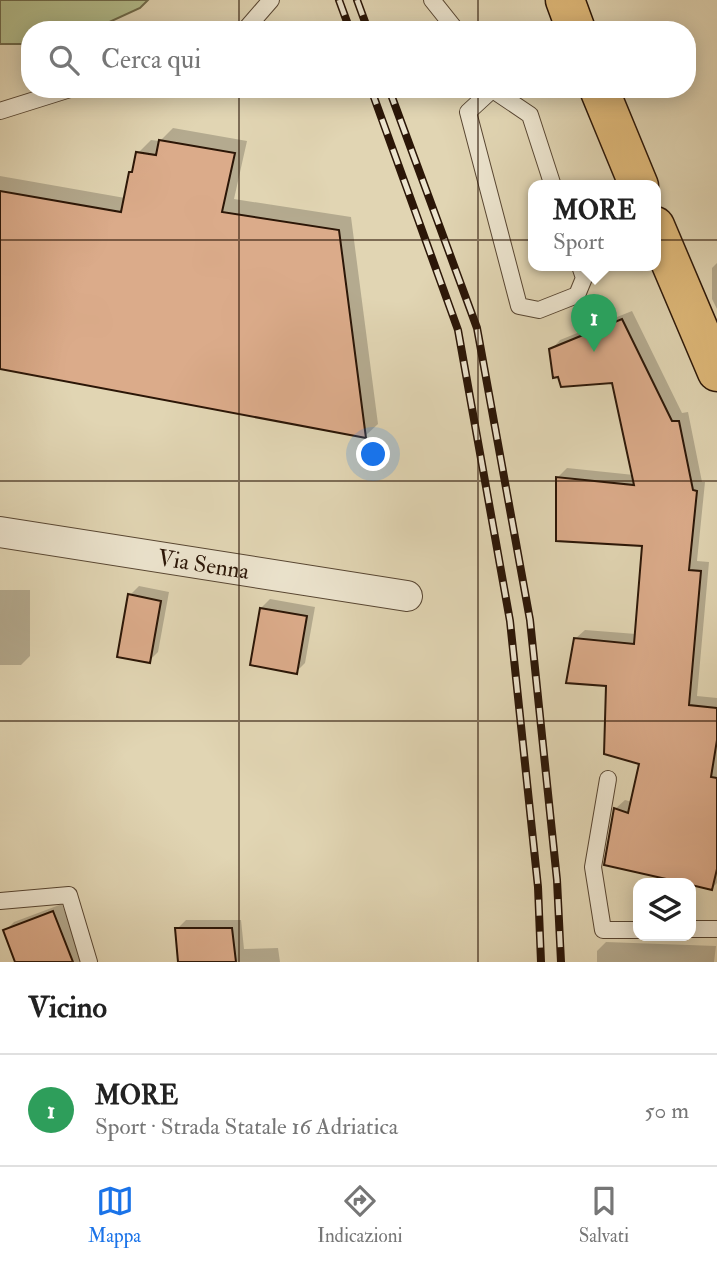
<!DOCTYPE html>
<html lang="it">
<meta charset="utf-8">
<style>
:root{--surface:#fff;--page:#f6f6f6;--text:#222;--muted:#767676;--line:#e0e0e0;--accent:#1a73e8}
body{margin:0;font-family:"IM FELL Double Pica",serif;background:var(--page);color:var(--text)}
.controls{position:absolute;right:21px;bottom:21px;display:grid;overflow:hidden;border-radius:14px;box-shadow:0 4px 18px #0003}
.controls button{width:63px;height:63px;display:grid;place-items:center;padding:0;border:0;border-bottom:2px solid var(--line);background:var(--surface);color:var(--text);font:35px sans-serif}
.you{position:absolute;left:374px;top:455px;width:24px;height:24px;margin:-18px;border:5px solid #fff;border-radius:50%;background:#1a73e8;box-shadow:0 0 0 10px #1a73e833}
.badge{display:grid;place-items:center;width:46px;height:46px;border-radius:50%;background:var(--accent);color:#fff;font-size:23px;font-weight:700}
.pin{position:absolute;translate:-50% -58px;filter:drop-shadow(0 2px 4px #0008)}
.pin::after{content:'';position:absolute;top:37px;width:24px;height:21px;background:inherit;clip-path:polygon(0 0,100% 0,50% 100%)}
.popup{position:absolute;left:528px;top:180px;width:133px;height:91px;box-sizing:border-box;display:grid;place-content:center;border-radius:14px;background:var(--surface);filter:drop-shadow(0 2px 5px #0005);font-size:23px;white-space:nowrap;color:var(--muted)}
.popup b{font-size:26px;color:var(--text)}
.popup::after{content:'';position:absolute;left:50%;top:100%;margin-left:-14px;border:14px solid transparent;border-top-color:var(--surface)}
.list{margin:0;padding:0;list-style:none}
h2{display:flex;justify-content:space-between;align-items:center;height:91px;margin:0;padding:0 28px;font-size:30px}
h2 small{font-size:23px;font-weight:400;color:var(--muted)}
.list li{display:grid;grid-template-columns:46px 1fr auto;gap:21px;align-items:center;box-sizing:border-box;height:112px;padding:0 28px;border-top:2px solid var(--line)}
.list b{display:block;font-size:26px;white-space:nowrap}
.list p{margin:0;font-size:23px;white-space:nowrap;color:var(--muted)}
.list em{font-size:23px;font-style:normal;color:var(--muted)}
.icon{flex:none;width:38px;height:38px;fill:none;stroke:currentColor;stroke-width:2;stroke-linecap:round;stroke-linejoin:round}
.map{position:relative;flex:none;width:717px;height:962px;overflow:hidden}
.search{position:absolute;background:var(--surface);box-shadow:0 4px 18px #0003;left:21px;right:21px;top:21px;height:77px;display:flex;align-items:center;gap:18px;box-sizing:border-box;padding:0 24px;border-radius:28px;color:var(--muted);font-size:26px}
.sheet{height:203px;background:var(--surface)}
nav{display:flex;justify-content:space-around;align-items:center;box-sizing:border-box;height:98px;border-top:2px solid var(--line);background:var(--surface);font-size:19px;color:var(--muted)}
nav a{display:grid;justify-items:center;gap:4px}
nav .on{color:var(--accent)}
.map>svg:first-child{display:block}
.green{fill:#b3bd8c;stroke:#6f6a4a;stroke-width:2}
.shadow{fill:#0003}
.building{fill:#dbab8a;stroke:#2b1607;stroke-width:2}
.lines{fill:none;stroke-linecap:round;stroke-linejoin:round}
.lane-casing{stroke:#584632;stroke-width:18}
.street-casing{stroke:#584632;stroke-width:32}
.primary-casing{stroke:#2b1607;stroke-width:41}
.lane{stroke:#ece4ce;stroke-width:16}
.street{stroke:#ece4ce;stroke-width:30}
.primary{stroke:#e0ba7a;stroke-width:38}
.rail-casing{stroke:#2b1607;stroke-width:8}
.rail{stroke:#ece4ce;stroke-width:5;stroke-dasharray:16;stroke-linecap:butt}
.grid{fill:none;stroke:#2b1607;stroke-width:2;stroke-opacity:0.55}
.labels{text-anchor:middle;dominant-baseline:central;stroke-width:6;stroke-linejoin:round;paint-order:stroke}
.street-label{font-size:23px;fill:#2b1607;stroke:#ece4ce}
</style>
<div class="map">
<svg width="717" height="962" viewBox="0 0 717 962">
<rect width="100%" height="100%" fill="#e1d5b3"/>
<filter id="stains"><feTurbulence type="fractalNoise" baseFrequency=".00286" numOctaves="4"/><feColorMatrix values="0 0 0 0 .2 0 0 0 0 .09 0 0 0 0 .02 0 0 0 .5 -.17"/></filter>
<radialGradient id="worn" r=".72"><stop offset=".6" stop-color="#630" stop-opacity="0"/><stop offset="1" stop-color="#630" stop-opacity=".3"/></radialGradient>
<path class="green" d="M0 0H148L140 8 92 30H30V44H0Z"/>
<g class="shadow">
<path d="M173 128 247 141 234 199 351 217 378 424 365 436 0 367V176L125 198 131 172 135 169 138 153 151 140 160 141Z"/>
<path d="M717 263V309L712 299V268Z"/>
<path d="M632 311 682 413 688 412 702 482H705L697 561 709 562 697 696 717 698V883L712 888 606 864 615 809 625 800 632 802 641 763 608 684 575 639 585 630 636 634 644 544 557 478 567 468 634 475 613 381 551 350 560 340Z"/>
<path d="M139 586 169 592 158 652 149 661 130 595Z"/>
<path d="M0 590H30V656L21 665H0Z"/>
<path d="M270 599 315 607 305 663 296 672 261 608Z"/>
<path d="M62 904 84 962H17L5 931 14 922Z"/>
<path d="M186 920H241L244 949 278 948 280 962H180L177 929Z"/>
<path d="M606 942 716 946 714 962H597V951Z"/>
</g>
<g class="building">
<path d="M159 140 235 153 222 212 339 230 366 438 0 369V191L121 212 129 172H132L136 152 156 155Z"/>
<path d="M622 319 672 421H679L693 490 697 491 689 570 701 571 689 705 717 708V740L711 777 717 778V869L712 890 691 885V883H684L604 865 614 808 628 813 639 764 604 754 606 686 566 683 574 638 634 644 642 546 556 541V477L634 485 612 383 561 387 558 377 553 378 549 349Z"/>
<path d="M128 594 161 601 150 663 117 657Z"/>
<path d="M260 608 307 616 297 674 250 665Z"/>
<path d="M53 911 73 962H15L3 930Z"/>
<path d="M175 928H232L236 962H178Z"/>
</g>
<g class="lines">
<defs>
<g id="lane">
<path d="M432 0 456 30"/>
<path d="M245 30 271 0"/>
<path d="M493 89 468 112 519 306 539 310 577 295 584 278 580 266"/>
<path d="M493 90 530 115 553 186"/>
<path d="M0 111 70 89"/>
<path d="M608 779 593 867 603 930H638"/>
<path d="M0 901 69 895 89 962"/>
<path d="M691 929H717"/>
</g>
<g id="street">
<path id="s1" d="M0 532 407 596"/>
</g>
<g id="primary">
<path d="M565 0 576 30"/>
<path d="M599 89 639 186"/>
<path d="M655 226 717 372"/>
</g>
</defs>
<use href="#lane" class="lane-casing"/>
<use href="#street" class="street-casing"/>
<use href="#primary" class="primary-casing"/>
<use href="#lane" class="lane"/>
<use href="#street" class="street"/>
<use href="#primary" class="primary"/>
<defs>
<g id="rail">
<path d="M339 0 350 30"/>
<path d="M357 0 368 30"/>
<path d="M371 89 458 330 510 621 538 887 541 962"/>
<path d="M389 89 477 328 530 620 557 880 561 962"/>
</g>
</defs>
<use href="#rail" class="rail-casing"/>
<use href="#rail" class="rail"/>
</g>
<path class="grid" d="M239 0V30M478 0V30M239 89V962M478 89V962M0 240H717M0 481H717M0 721H717"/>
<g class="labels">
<g class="street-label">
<text stroke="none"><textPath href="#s1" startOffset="206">Via Senna</textPath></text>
</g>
</g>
<rect width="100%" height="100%" filter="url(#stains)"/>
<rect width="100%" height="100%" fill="url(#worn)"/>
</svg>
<div class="controls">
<button><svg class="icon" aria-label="layers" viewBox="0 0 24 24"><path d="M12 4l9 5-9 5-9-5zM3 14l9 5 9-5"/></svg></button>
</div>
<div class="you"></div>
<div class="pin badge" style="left:594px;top:352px;background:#2e9e5b">1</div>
<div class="popup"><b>MORE</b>Sport</div>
<div class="search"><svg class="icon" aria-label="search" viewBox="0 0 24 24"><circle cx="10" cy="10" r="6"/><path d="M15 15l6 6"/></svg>Cerca qui</div>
</div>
<section class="sheet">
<h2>Vicino<small></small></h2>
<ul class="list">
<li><span class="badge" style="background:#2e9e5b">1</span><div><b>MORE</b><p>Sport · Strada Statale 16 Adriatica</p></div><em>50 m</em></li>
</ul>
</section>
<nav>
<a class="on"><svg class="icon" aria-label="map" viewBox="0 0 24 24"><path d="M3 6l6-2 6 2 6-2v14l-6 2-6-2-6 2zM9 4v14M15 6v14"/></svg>Mappa</a>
<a><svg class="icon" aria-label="directions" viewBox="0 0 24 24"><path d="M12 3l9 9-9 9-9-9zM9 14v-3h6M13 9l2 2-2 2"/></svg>Indicazioni</a>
<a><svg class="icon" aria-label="saved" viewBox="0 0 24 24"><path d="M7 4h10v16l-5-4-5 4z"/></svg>Salvati</a>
</nav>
